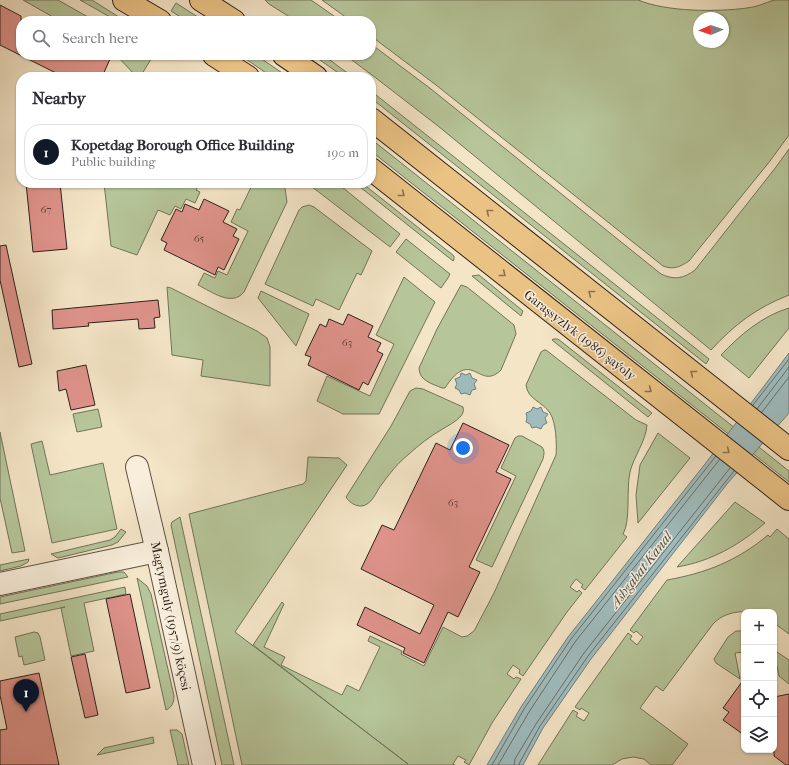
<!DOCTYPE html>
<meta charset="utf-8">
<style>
:root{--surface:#fff;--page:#f2f2f3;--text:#2b2b33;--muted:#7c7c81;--line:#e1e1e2;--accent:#111827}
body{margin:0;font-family:"IM FELL French Canon",serif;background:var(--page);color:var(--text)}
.controls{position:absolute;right:12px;bottom:12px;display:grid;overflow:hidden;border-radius:8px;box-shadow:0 1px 3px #0004}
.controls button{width:36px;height:36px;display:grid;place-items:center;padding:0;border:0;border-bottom:1px solid var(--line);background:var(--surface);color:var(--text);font:20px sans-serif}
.compass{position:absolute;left:693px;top:12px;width:36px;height:36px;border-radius:50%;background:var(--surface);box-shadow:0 1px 3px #0004;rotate:268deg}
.you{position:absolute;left:463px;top:448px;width:14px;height:14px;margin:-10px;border:3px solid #fff;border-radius:50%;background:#1a73e8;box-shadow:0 0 0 6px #1a73e833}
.badge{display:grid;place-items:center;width:26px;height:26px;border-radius:50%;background:var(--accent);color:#fff;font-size:13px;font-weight:700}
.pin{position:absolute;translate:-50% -33px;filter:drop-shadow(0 1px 2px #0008)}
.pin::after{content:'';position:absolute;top:21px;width:14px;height:12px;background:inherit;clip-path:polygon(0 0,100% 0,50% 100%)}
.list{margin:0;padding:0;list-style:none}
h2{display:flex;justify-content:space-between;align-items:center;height:52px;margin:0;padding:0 16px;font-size:17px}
h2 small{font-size:13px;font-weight:400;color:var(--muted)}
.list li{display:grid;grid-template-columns:26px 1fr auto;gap:12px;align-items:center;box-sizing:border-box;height:56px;margin:0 8px 8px;padding:0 8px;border:1px solid var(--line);border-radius:16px}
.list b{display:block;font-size:15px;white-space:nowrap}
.list p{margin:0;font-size:13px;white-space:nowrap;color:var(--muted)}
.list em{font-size:13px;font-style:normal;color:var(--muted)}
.icon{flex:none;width:22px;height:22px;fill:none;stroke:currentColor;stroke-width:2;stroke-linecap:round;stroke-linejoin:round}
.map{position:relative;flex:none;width:789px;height:765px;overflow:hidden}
.search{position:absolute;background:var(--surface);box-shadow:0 1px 3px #0004;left:16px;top:16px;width:360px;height:44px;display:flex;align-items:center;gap:10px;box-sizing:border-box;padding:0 14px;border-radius:16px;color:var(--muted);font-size:15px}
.panel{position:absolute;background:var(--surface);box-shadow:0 1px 3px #0004;left:16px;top:72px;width:360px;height:116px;border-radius:16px}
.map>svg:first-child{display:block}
.green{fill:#b6c69a;stroke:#72745a;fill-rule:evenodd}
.water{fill:#9fbdbf;stroke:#717f7d}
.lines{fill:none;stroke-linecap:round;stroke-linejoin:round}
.shore{stroke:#666f6c;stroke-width:1}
.building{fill:#df938b;stroke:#2d211a}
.minor-casing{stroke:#5f5245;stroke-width:24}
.major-casing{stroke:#2d211a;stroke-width:24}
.minor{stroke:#f8eedb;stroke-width:22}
.major{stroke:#eac284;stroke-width:22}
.oneway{stroke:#8c724f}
.labels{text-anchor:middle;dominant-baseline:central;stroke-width:3;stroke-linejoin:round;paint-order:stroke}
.number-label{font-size:11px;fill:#5a3e36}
.street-label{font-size:13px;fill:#2d211a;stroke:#f8eedb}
.water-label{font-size:14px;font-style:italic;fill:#4f504c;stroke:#f8eedb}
</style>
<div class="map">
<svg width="789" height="765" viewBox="0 0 789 765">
<rect width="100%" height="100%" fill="#f4e5c7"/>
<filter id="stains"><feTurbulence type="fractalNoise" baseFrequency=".005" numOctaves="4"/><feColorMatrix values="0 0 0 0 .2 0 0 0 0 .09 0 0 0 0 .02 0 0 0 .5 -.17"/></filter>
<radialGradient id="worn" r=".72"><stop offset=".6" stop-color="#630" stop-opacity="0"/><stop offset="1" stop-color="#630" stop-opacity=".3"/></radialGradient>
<g class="green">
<path d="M23 0H58L95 21H60Z"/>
<path d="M80 0H92L125 21H117Z"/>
<path d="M265 0H311L341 21H296L269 4Z"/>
<path d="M322 0H638C667 12 717 12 747 8 757 7 765 3 774 0 778 0 784 0 789 0V135L770 161 689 261C680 267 673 270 663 266L436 85 371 36V21H351ZM699 18H723V42H699Z"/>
<path d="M176 3 204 21H187L171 11Z"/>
<path d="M371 44 431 89 661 274C674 280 683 279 695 270L776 167 789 149V295C756 308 735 324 711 350L438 126 372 75 345 55H371Z"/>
<path d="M116 55H150L153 56 140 77H137Z"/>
<path d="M240 55H256L288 77H272Z"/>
<path d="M313 55H323L353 77H344Z"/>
<path d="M371 91 709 359 706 364 371 98Z"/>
<path d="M371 139 789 471V482L371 151Z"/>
<path d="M104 183H200L196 190 200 192 195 203 186 199 181 209 175 206 170 215 158 210 137 255 111 246Z"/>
<path d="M253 183H280L285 188 287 202 244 292C232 307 212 292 198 285L204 273 215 278 218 271 227 275 248 231 231 222 237 209 240 210Z"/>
<path d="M307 183H337L400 234 390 247Z"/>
<path d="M355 183H362L454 256V260L453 261Z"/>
<path d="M309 205 314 207 372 251 361 275 357 273 339 310 316 299 313 306 265 284 299 210 302 207Z"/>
<path d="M406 239 450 274 448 278 441 288 396 252Z"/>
<path d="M479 275 523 311 521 316 472 276Z"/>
<path d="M404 277 435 302 379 414H343L317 401 327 376 370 396 394 344 376 335Z"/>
<path d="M461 285 467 287 514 325 516 334 501 370C479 392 472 346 445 388H442C433 384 419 381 419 368L437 329Z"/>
<path d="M167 287 171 288 257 331 267 338 270 347V386L201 376 203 360 172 355Z"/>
<path d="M261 291 309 314 296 346 258 298Z"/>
<path d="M789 308V328L749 378 721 355C740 335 762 316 789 308Z"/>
<path d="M553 339H558L652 413 648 417 552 340Z"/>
<path d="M544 350H546L636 420 647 425C646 441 634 456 630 472 626 489 631 521 623 534L627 537 585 590 581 587 583 585 576 579 570 587 577 592 579 590 582 593 567 612 523 676 519 673 520 670 513 665 507 674 514 679 516 677 521 679 492 723 469 765 464 762 466 760 458 756 453 764 455 765H242L189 514 303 484 306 481 308 457 339 458 347 465 235 632 408 764 253 645 282 602 284 604 264 647 285 657 281 665 342 695 347 685 359 691 380 647 368 641 370 636 402 651 401 654 424 666 443 627 462 637 467 636 474 631 494 593 556 455C557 444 556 422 550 413 542 401 528 400 526 385L541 352Z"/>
<path d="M416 388 423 389 463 407C464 411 463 413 461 416 456 422 447 426 441 430 429 437 419 445 409 454 398 463 390 473 382 484 377 490 374 500 367 504 360 509 350 504 346 497L391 426 410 391Z"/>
<path d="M98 409 102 427 77 432 73 414Z"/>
<path d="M0 432 25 551 12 553 0 498Z"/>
<path d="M658 433 690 458 638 523 636 495 640 465Z"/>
<path d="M518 436H522L542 447C545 451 544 454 543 459L492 567 476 560 516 476 501 468 515 438Z"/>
<path d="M42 441 50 475 103 463 117 529 52 543 31 444Z"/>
<path d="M735 502 765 523C739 545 712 561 677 567Z"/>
<path d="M180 517 234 765H222L171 525 172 522Z"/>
<path d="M121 529 126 532 118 542 112 545 58 558 51 554 110 540 115 537Z"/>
<path d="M777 529 789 539V634L774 623V612C753 612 729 607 713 624L663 691 656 686 640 708 688 744 672 765H651L644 759 633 757 622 759 612 765H538L573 710 578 713 576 716 584 721 589 713 581 708 580 710 575 707 628 633 632 636 630 639 637 645 643 637 636 631 634 633 630 630 667 580C706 573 737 561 768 535L770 537Z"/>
<path d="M29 559 28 562 21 566 0 571V565Z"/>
<path d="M118 572H124L128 577 0 604V597Z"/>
<path d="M137 578 147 586 151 594 174 696C174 703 172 707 166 710Z"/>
<path d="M125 587 126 594 84 603 94 651 71 656 61 608 65 607 0 621V614Z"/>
<path d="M736 631H744V652L735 653 740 679 716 663 714 659 728 637Z"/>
<path d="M34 632 38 633 40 637 45 660 24 665 22 656 19 657 15 637Z"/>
<path d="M774 652H777L789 660V684L779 676Z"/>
<path d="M170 730H177L182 734 189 765H178Z"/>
<path d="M153 737 154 743 97 755 104 748Z"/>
</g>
<g class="water">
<path d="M789 353V413L727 484 591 659 543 728 523 765H487L521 707 568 637 705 464Z"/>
<path d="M461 373 466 375 470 373 472 378 477 380 474 384 476 389 472 390 470 395 465 393 461 394 459 390 455 388 457 384 455 379 460 377Z"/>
<path d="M533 407 537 409 541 407 543 412 548 414 545 418 547 423 543 425 541 429 536 427 532 428 530 424 526 422 527 417 526 413 531 411Z"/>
</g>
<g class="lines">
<g class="shore">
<path d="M753 405 789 359"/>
<path d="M757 409 789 367"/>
<path d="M762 412 789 377"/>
<path d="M492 765 524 709 571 639 716 456"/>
<path d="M498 765 529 712 575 642 720 459"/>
<path d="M514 765 515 759 536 724 584 653 730 468"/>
<path d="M519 765 520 762 540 726 588 656 734 471"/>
</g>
</g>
<g class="building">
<path d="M0 5 21 16V55H101L110 59 102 77H64L0 45Z"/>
<path d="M26 183H60L67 249 33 252Z"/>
<path d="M204 199 229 211 223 222 237 229 233 236 239 239 224 270 218 267 215 275 164 250 167 243 161 240 176 209 182 212 185 204 199 210Z"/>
<path d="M6 245 32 364 19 367 0 280V246Z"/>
<path d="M158 300 160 317 154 318 155 328 139 329 138 319 88 323 89 326 53 329 52 310Z"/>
<path d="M348 314 373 326 368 337 381 343 377 351 383 354 368 385 363 382 359 390 308 365 311 357 305 355 320 324 326 327 329 319 343 325Z"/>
<path d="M86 365 95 405 71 410 66 389 59 391 57 371Z"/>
<path d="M463 423 509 445 496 472 511 479 469 567 480 572 458 617 448 612 424 663 403 653 405 648 357 625 365 607 420 634 434 605 361 569 382 525 394 530 436 443 450 450Z"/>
<path d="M130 594 150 688 126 693 106 599Z"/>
<path d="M85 654 98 715 85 718 71 657Z"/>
<path d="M39 673 59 765H0V730L7 729 0 695V681Z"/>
<path d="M744 679V735L723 720 729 712 723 708Z"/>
<path d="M789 694V765H786L774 756V697Z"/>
</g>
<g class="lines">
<defs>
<g id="minor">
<path d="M137 467 157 551 204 765"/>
<path d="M0 584 157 551"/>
</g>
<g id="major">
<path d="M124 0 160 21"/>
<path d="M201 0 234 21"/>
<path d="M214 55 248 77"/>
<path d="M284 55 316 77"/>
<path d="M371 119 789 449"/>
<path d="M371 169 789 499"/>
</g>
</defs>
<use href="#minor" class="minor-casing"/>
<use href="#major" class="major-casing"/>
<use href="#minor" class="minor"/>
<use href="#major" class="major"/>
</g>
<defs><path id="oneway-chevron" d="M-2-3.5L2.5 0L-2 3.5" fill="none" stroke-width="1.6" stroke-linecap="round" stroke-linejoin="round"/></defs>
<g class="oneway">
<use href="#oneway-chevron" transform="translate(402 194) rotate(38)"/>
<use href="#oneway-chevron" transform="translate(489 212) rotate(-142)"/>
<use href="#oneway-chevron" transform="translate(503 274) rotate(38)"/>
<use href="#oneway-chevron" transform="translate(591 293) rotate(-142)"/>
<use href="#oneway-chevron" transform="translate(693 373) rotate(-142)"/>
<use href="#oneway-chevron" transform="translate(649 390) rotate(38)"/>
<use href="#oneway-chevron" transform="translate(727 451) rotate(38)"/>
</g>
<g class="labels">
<g class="number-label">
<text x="46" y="209">67</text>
<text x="199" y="238">65</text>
<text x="347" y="342">63</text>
<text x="453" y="502">63</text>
</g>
<g class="street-label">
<text transform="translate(580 335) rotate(38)">Garaşsyzlyk (1986) şaýoly</text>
<text transform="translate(171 616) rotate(78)">Magtymguly (1957/9) köçesi</text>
</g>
<g class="water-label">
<text transform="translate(641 570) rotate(-52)">Ashgabat Kanal</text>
</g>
</g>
<rect width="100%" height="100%" filter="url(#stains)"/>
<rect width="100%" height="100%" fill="url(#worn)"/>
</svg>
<div class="controls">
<button>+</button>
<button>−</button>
<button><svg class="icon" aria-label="locate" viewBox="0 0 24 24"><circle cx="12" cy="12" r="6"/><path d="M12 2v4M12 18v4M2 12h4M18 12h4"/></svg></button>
<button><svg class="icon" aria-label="layers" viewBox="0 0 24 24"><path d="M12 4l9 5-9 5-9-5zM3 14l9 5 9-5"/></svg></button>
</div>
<svg class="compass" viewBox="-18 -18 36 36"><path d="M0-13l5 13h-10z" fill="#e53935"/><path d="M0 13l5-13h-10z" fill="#7c7c81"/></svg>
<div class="you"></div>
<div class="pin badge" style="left:26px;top:712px">1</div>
<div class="search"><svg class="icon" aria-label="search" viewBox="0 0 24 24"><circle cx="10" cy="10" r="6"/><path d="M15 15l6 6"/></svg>Search here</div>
<section class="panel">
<h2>Nearby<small></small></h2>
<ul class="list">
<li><span class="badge">1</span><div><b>Kopetdag Borough Office Building</b><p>Public building</p></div><em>190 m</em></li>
</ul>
</section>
</div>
